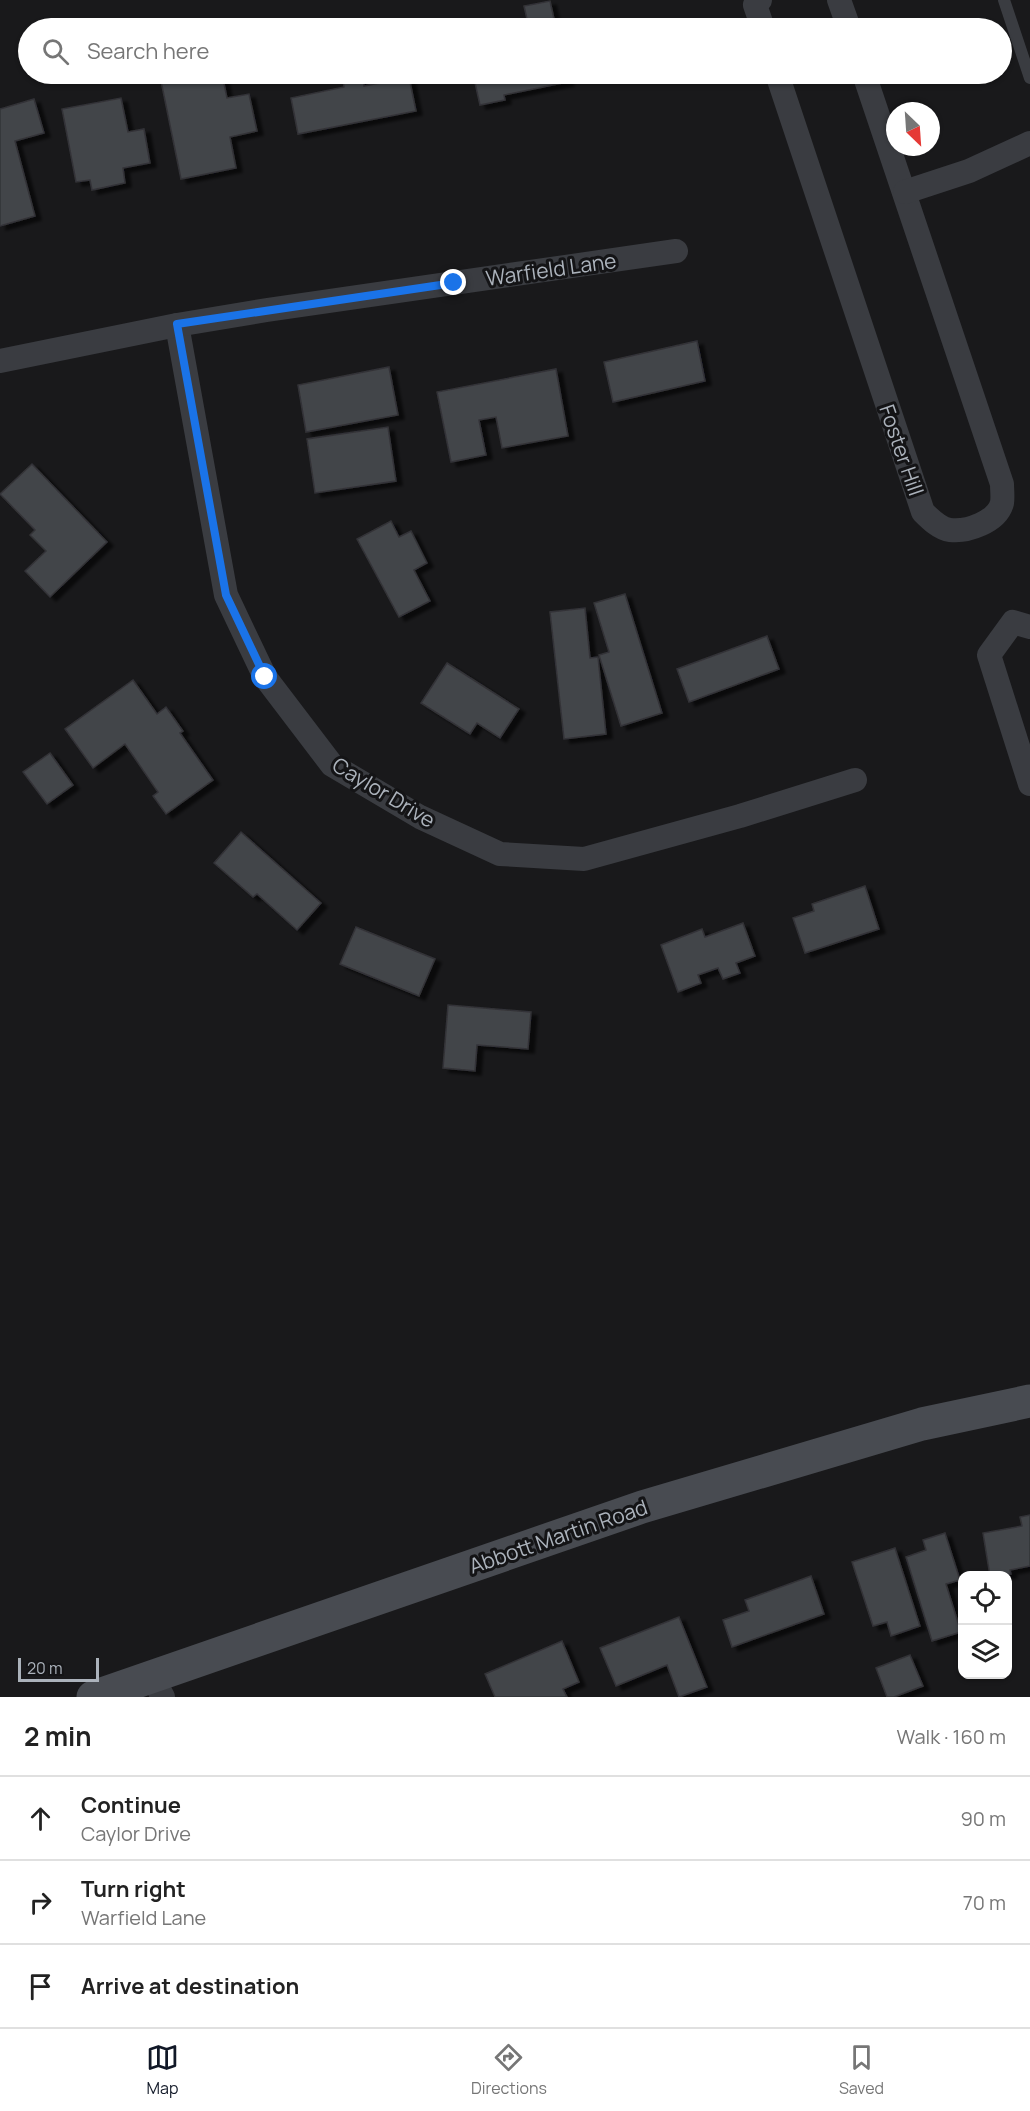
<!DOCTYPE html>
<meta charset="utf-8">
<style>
:root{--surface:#fff;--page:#f2f2f2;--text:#222;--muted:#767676;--line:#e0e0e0;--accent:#111827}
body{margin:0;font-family:Manrope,sans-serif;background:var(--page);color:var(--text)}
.controls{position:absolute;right:18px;bottom:18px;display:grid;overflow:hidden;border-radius:12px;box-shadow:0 2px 4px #0004}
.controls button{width:54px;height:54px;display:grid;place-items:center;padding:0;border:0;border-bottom:2px solid var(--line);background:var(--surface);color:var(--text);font:30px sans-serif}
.compass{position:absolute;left:886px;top:102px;width:54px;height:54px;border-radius:50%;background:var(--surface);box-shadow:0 2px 4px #0004;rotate:155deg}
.scale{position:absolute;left:18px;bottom:15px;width:81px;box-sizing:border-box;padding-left:6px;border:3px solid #abb2bb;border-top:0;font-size:16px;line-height:21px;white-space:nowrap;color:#abb2bb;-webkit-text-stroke:4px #141416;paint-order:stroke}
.stop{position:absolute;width:18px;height:18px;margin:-14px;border:4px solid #1a73e8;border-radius:50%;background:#fff}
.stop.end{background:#1a73e8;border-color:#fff;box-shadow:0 2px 6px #0008}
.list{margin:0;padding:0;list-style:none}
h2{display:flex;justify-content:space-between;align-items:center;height:78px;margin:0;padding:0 24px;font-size:26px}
h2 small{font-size:20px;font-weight:400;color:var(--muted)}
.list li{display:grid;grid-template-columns:39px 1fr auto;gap:18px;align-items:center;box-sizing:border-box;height:84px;padding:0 24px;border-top:2px solid var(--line)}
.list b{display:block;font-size:22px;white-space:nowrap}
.list p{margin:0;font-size:20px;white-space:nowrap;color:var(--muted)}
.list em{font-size:20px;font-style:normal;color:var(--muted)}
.icon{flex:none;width:33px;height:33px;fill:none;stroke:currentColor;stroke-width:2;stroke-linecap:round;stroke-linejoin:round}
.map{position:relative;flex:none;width:1030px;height:1697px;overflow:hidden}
.search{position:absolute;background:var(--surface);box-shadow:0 2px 4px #0004;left:18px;right:18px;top:18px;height:66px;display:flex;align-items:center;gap:15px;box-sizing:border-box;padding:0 21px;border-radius:33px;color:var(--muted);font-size:22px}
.sheet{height:330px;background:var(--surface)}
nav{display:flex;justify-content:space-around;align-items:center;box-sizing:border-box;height:84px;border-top:2px solid var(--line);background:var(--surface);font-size:16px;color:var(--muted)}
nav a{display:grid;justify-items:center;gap:3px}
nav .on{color:var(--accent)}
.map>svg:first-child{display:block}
.building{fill:#434448;stroke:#333337;stroke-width:1.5;filter:url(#shadow)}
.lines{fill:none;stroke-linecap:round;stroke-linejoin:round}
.service{stroke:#3a3c41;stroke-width:12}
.minor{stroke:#3a3c41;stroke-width:24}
.secondary{stroke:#484b51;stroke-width:33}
.route{stroke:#1a73e8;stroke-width:8}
.labels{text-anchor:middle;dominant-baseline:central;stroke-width:6;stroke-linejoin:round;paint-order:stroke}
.street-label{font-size:21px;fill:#abb2bb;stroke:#141416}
</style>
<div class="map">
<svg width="1030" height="1697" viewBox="0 0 1030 1697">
<defs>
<filter id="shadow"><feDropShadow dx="6" dy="4" stdDeviation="1.5" flood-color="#0009"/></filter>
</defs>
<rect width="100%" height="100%" fill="#19191b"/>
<g class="building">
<path d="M550 1 556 28H529L524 6Z"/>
<path d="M199 74H222L227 98 249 94 257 131 230 137 236 168 181 179 161 81Z"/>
<path d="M342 74H362L364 86 409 77 416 111 298 134 291 98 344 87Z"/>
<path d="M473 74H566L568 82 504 95 505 100 480 105Z"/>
<path d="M121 98 128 132 144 129 150 163 123 168 125 183 92 190 90 180 76 182 62 109Z"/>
<path d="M34 99 44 133 15 141 35 216 0 226V109Z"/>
<path d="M697 341 705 381 613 402 604 362Z"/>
<path d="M389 367 398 415 306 432 298 385Z"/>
<path d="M556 369 568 436 502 448 496 417 479 420 486 455 451 462 437 392Z"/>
<path d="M388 427 396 481 315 493 307 439Z"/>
<path d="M32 464 107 542 50 597 25 571 46 551 30 535 35 530 0 494Z"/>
<path d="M391 521 399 537 411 531 427 563 414 570 430 601 399 617 357 539Z"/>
<path d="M625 594 662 713 621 726 599 655 609 652 594 603Z"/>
<path d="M585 608 590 658 598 657 606 734 564 739 550 612Z"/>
<path d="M767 636 779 669 689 702 677 669Z"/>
<path d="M447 663 519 709 500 738 477 723 470 734 421 703Z"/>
<path d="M133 680 157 714 166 707 183 731 180 733 213 780 166 814 153 796 158 792 125 744 93 768 65 729Z"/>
<path d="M50 753 73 785 47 804 23 772Z"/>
<path d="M241 832 321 903 297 930 257 894 253 897 214 863Z"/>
<path d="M865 886 879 929 805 953 793 918 814 911 812 904Z"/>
<path d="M743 923 755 956 736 963 740 973 723 979 718 968 698 975 701 983 678 992 661 945 702 929 705 937Z"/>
<path d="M356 927 435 959 419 996 340 964Z"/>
<path d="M448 1005 531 1012 528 1049 477 1045 475 1071 443 1068Z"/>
<path d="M1030 1515V1566L1010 1570 1011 1574 990 1576 983 1533 1022 1526 1020 1517Z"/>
<path d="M945 1533 960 1580 946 1584 961 1632 932 1641 906 1557 926 1550 923 1540Z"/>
<path d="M895 1548 920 1626 891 1636 887 1622 873 1626 852 1562Z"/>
<path d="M811 1576 824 1614 732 1647 723 1620 749 1611 745 1600Z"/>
<path d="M679 1617 707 1687 679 1697 667 1665 616 1686 600 1648Z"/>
<path d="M562 1641 579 1682 563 1689 567 1697H495L485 1674Z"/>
<path d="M910 1655 923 1686 894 1697H887L876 1668Z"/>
</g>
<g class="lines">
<path class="service" d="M1004 0 1030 78"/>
<g class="minor">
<path d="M760 0 755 5 763 28"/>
<path d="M839 0 849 28"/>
<path d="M777 74 923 512C930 519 940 529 950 530 967 532 997 522 1002 503 1003 497 1002 490 1002 484L864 74"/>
<path d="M905 192 969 171 1030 143"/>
<path d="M177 325 226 595 265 677 332 765 420 817 500 854 584 859 740 816 855 780"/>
<path d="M0 361 177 325 267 310 676 251"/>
<path d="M1030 627 1013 622 989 655 1030 784"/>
<path d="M152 1677 163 1697"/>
</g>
<path class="secondary" d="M93 1697 642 1507 922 1424 1030 1401"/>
</g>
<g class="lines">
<path class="route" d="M265 677 226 595 177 324 454 283"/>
</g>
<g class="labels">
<g class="street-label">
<text transform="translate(551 269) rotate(-8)">Warfield Lane</text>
<text transform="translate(902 450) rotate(71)">Foster Hill</text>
<text transform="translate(384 792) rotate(31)">Caylor Drive</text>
<text transform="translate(558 1536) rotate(-19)">Abbott Martin Road</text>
</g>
</g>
</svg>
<div class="controls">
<button><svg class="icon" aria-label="locate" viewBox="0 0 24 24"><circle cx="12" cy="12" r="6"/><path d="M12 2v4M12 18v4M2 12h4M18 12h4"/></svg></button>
<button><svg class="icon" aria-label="layers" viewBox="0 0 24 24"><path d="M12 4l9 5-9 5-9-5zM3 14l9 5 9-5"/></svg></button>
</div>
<svg class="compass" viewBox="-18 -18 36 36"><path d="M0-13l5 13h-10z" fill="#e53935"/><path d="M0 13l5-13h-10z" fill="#767676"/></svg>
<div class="scale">20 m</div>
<div class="stop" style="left:265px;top:677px"></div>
<div class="stop end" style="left:454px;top:283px"></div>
<div class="search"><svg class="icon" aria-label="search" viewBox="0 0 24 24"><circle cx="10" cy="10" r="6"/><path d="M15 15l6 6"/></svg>Search here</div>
</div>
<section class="sheet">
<h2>2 min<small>Walk · 160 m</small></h2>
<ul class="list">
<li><svg class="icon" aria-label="ahead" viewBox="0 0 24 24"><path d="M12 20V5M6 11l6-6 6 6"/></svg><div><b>Continue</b><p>Caylor Drive</p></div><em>90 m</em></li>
<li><svg class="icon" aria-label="right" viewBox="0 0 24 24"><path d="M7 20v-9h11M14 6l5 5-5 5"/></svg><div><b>Turn right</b><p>Warfield Lane</p></div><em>70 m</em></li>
<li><svg class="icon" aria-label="arrive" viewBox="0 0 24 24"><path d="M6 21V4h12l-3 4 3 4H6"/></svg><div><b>Arrive at destination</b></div></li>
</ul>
</section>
<nav>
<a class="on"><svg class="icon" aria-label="map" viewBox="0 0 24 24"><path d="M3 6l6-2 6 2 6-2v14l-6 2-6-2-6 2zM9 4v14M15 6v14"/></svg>Map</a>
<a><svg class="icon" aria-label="directions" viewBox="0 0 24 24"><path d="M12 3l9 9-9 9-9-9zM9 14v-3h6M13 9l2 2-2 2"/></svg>Directions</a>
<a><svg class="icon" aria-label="saved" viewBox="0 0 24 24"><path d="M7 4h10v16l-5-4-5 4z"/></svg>Saved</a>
</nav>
